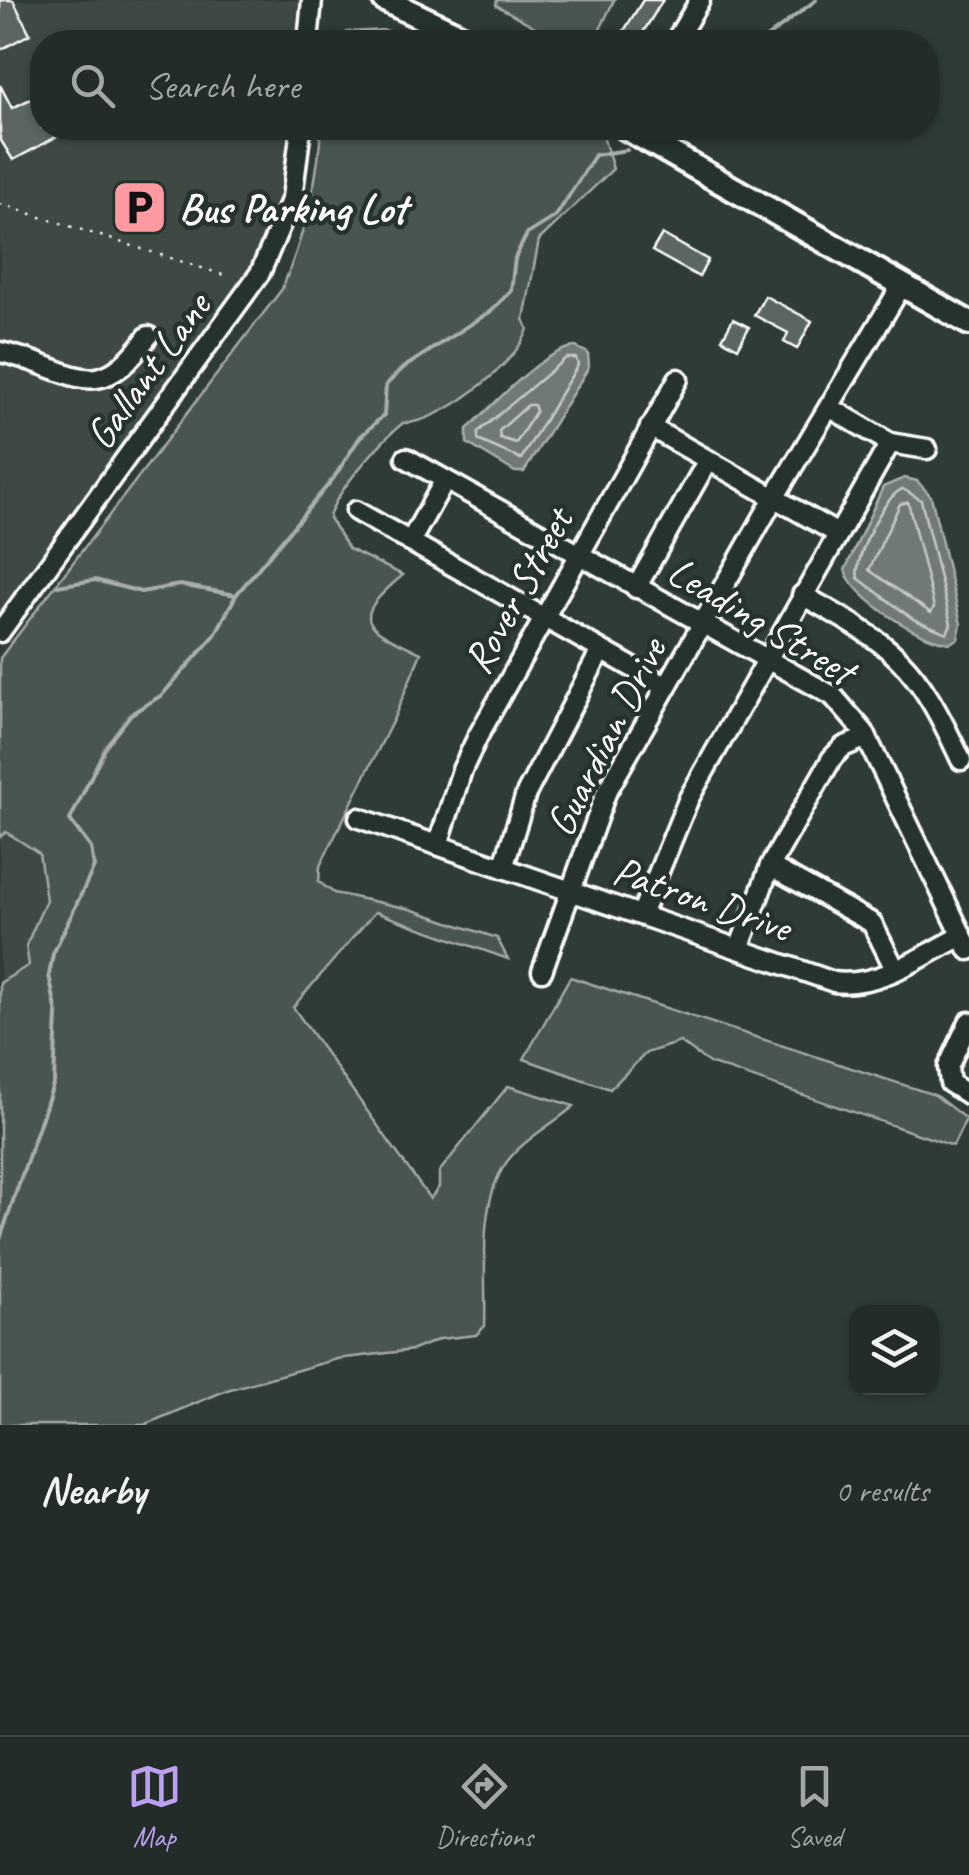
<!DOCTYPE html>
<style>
:root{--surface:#232c28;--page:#2f3834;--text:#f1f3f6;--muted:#a3a7a8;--line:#404845;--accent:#bca0f2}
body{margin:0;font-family:Caveat,sans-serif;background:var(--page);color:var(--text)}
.controls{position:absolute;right:30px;bottom:30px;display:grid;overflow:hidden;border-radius:20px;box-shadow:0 2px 8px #0004}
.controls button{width:90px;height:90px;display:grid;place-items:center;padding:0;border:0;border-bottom:2px solid var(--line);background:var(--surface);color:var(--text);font:50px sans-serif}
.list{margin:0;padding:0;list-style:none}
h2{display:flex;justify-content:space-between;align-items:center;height:130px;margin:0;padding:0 40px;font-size:42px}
h2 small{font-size:32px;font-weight:400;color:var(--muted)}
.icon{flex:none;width:55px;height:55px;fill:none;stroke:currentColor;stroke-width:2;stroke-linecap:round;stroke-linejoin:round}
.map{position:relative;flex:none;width:969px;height:1425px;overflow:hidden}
.search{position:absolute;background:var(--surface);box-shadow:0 2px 8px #0004;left:30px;right:30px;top:30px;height:110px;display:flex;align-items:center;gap:25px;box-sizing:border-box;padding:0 35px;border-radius:40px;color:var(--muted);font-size:38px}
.sheet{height:310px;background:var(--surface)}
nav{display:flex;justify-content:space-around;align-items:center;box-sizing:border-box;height:140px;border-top:2px solid var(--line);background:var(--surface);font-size:28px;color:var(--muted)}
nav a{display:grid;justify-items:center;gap:5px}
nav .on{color:var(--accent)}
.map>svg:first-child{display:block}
.built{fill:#3c4842}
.green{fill:#4a544f;stroke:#a4aaa7;stroke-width:2.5}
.water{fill:#707975;stroke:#a9afac;stroke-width:2.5}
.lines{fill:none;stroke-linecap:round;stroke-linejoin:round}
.shore{stroke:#c6c9c8;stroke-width:2.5}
.stream{stroke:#a9afac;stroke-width:4}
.building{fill:#5b6661;stroke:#fff;stroke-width:2.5}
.minor-casing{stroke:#fff;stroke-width:25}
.major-casing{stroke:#fff;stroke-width:30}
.path{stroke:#fff;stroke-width:2.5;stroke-dasharray:2.5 8;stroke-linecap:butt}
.minor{stroke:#26332d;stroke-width:18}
.major{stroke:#26332d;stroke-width:22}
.labels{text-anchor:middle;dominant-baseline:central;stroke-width:9;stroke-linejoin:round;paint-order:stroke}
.poi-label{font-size:42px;font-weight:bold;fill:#fff;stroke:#26332d;text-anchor:start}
.street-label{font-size:42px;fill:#fff;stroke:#26332d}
</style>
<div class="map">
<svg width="969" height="1425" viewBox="0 0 969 1425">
<rect width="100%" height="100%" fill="#2f3b35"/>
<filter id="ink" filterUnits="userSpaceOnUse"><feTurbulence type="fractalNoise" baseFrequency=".01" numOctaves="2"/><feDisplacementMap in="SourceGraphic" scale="20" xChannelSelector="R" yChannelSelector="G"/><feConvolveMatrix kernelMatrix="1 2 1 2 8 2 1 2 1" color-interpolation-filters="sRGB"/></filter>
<g filter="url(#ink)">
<g class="built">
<path d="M0 0H306L303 42H42V128H298L286 203 258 266 0 624Z"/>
<path d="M0 802 88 856 0 1206Z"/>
</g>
<g class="green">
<path d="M497 0H614L594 42H562L496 5Z"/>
<path d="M385 30 418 42H329L348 32Z"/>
<path d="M321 128H594L602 133 613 169 539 240 524 319 528 329C518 363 439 425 403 423 383 439 334 493 329 518L349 549 403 575C348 621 364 626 421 653L394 718 320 866 319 882 334 893 410 909 497 938 508 959 375 912 293 1007 430 1199 439 1187V1172L508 1086 574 1106C551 1126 520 1141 504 1166 477 1208 487 1278 485 1326L476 1335 440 1339 413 1350 337 1359 227 1390 144 1425H0V983L29 965 26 946 46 900 39 853 6 832 0 837V658L282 289C303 238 318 182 321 128Z"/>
<path d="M570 977 935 1095 966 1119 953 1146 709 1063 680 1042 646 1053 610 1089 524 1059Z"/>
</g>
<g class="water">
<path d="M576 347 588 353 589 367 524 472H515L467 443V429C493 406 544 348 576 347Z"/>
<path d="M904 478 917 481 931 496 961 624 958 639 950 643C921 641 853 598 845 570L883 487Z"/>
</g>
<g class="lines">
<g class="shore">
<path d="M566 358H576L578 365 521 459 478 440V432Z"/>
<path d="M528 405H534L536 411 516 443 500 438 499 431Z"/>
<path d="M903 489 921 500 951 624 947 633 913 619 858 578C853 560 885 493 903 489Z"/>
<path d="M908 502 934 607 931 613 869 570 900 504Z"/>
</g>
<g class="stream">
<path d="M761 42 816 0"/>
<path d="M57 586 95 580 141 592 180 585 236 595"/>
<path d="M0 1239 54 1082 57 1014 49 975 53 954 94 867 91 848 70 820 106 746 131 714 162 695 215 635 236 595 333 479 360 437 384 415 386 385 403 368 491 311 511 291 515 258 527 234 556 216 595 155 627 150"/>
</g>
</g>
<g class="building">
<path d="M0 0H13L30 34 0 50Z"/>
<path d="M643 0H663L637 42H617Z"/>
<path d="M0 85 12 108 37 96 42 106V128H54L58 136 13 160 0 139Z"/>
<path d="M662 234 708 260 699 277 652 251Z"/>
<path d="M765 296 812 321 797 349 784 342 788 333 754 315Z"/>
<path d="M733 319 749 327 738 348 722 339Z"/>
</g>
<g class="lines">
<defs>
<g id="minor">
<path d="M308 42 312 0"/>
<path d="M675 42 700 0"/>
<path d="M0 352C73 367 95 411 148 336"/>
<path d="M829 407 890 443 927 449"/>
<path d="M650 427 838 534"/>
<path d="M406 458 833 696 864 732 969 950"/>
<path d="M356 511 667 687"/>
<path d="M410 542 445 480"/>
<path d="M636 588 708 460"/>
<path d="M802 595C896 647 915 661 961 760"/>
<path d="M0 632 260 273 292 198 301 128"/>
<path d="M359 818 834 982C879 988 923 955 962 936"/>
<path d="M438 845 462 770 478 736 678 379"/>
<path d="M770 866 872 923 895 969"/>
<path d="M503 868 526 794 601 650"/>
<path d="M641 915 689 798 890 443"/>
<path d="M739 949 770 866 832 758 843 747 867 737"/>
<path d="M542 971 606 793 774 498 902 285"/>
<path d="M969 1022 948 1067 950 1083 969 1095"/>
</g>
<g id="major">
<path d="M385 0 473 42"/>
<path d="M626 128 969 323"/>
</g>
</defs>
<use href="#minor" class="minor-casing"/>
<use href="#major" class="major-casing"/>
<path class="path" d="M0 204 227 276"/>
<use href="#minor" class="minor"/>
<use href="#major" class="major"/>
</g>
</g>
<defs>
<symbol id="parking-square" viewBox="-11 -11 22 22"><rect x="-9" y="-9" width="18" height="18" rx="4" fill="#ff9aa2" stroke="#26332d"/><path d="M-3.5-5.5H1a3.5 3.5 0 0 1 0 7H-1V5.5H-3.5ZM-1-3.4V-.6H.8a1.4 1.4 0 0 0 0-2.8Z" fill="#111"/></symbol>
</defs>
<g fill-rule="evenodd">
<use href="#parking-square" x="108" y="176" width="63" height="63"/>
</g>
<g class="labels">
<g class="poi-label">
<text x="179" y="208">Bus Parking Lot</text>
</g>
<g class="street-label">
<text transform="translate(148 371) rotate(-54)">Gallant Lane</text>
<text transform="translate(518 591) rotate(-61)">Rover Street</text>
<text transform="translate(761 621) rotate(31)">Leading Street</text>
<text transform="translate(606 737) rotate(-63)">Guardian Drive</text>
<text transform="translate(702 899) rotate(19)">Patron Drive</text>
</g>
</g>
</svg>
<div class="controls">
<button><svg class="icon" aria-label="layers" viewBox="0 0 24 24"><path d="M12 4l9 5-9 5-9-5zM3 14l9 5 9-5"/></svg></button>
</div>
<div class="search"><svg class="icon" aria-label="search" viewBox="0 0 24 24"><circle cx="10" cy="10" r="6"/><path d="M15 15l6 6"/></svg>Search here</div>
</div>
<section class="sheet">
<h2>Nearby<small>0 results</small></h2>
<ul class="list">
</ul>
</section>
<nav>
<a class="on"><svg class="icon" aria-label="map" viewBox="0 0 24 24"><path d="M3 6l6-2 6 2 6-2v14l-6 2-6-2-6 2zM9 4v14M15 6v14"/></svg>Map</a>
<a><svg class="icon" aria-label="directions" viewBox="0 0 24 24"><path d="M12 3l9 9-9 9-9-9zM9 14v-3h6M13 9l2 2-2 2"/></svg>Directions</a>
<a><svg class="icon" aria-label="saved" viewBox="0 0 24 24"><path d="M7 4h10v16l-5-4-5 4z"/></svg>Saved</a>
</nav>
